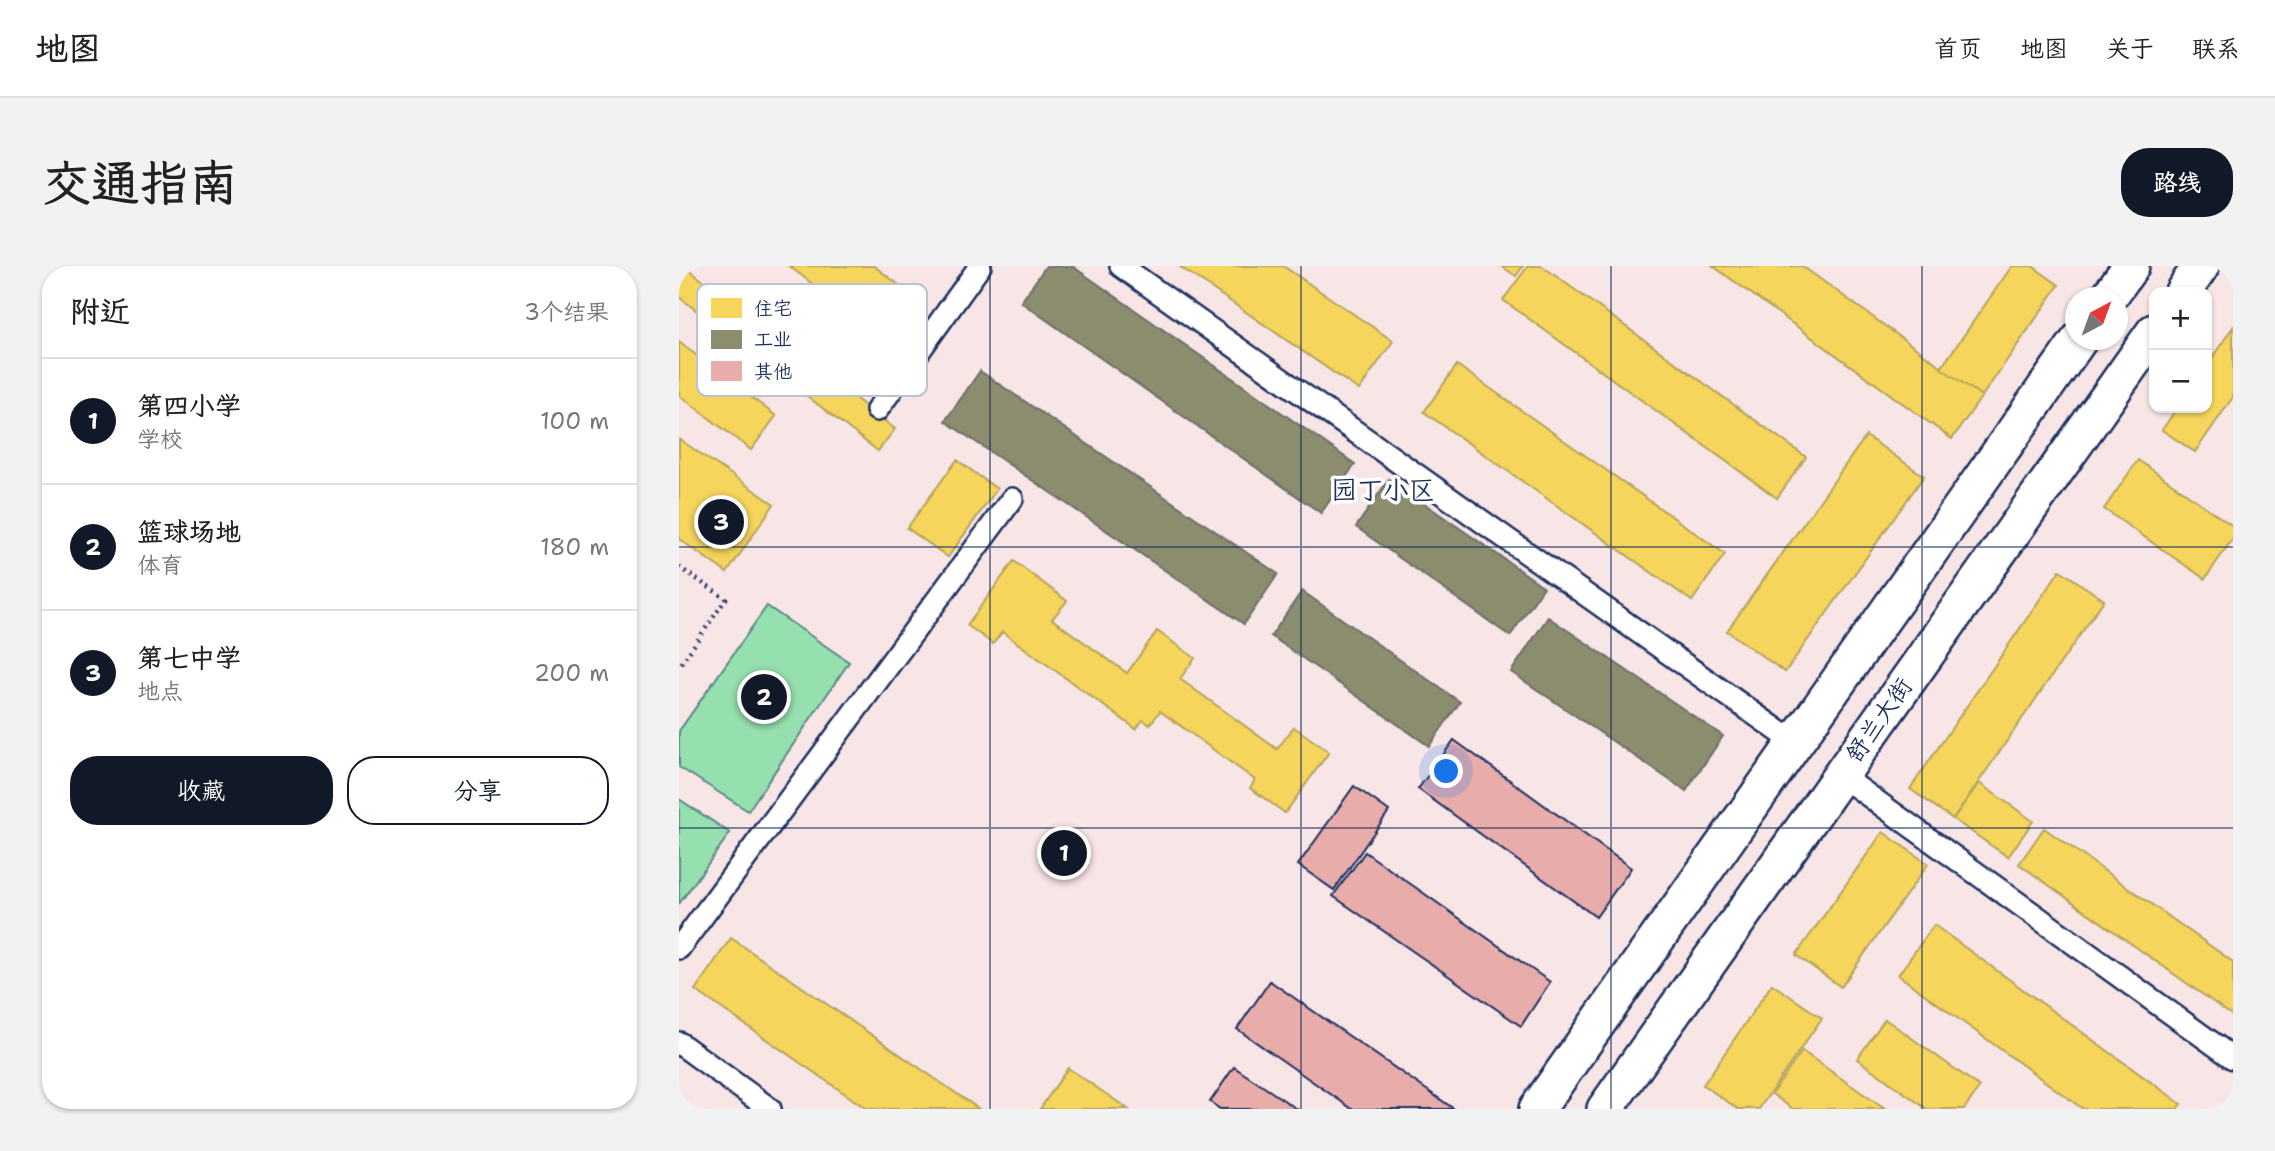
<!DOCTYPE html>
<html lang="zh">
<meta charset="utf-8">
<style>
:root{--surface:#fff;--page:#f2f2f2;--text:#222;--muted:#767676;--line:#e0e0e0;--accent:#111827}
body{margin:0;font-family:"Shantell Sans","LXGW WenKai TC",sans-serif;background:var(--page);color:var(--text)}
.controls{position:absolute;right:21px;top:21px;display:grid;overflow:hidden;border-radius:14px;box-shadow:0 2px 5px #0004}
.controls button{width:63px;height:63px;display:grid;place-items:center;padding:0;border:0;border-bottom:2px solid var(--line);background:var(--surface);color:var(--text);font:35px sans-serif}
.compass{position:absolute;left:1386px;top:21px;width:63px;height:63px;border-radius:50%;background:var(--surface);box-shadow:0 2px 5px #0004;rotate:41deg}
.you{position:absolute;left:768px;top:506px;width:24px;height:24px;margin:-18px;border:5px solid #fff;border-radius:50%;background:#1a73e8;box-shadow:0 0 0 10px #1a73e833}
.badge{display:grid;place-items:center;width:46px;height:46px;border-radius:50%;background:var(--accent);color:#fff;font-size:23px;font-weight:700}
.pin{position:absolute;translate:-50% -50%;border:4px solid #fff;box-shadow:0 2px 7px #0006}
.list{margin:0;padding:0;list-style:none}
h2{display:flex;justify-content:space-between;align-items:center;height:91px;margin:0;padding:0 28px;font-size:30px}
h2 small{font-size:23px;font-weight:400;color:var(--muted)}
.list li{display:grid;grid-template-columns:46px 1fr auto;gap:21px;align-items:center;box-sizing:border-box;height:126px;padding:0 28px;border-top:2px solid var(--line)}
.list b{display:block;font-size:26px;white-space:nowrap}
.list p{margin:0;font-size:23px;white-space:nowrap;color:var(--muted)}
.list em{font-size:23px;font-style:normal;color:var(--muted)}
.actions{display:flex;gap:14px;padding:21px 28px}
.actions a{flex:1;padding:16px 0;border:2px solid var(--accent);border-radius:28px;text-align:center;font-size:24px;color:var(--accent)}
.actions .main{background:var(--accent);color:#fff}
.map{position:relative;flex:none;width:1554px;height:843px;overflow:hidden;border-radius:28px}
header{display:flex;align-items:center;gap:42px;box-sizing:border-box;height:98px;padding:0 35px;background:var(--surface);border-bottom:2px solid var(--line)}
header strong{font-size:33px}
nav{display:flex;gap:38px;margin-inline-start:auto;font-size:24px}
.intro{display:flex;align-items:center;justify-content:space-between;box-sizing:border-box;height:168px;padding:0 42px}
h1{margin:0;font-size:49px}
.button{padding:18px 32px;border-radius:28px;background:var(--accent);color:#fff;font-size:24px;font-weight:700}
main{display:flex;gap:42px;padding:0 42px}
aside{flex:1;background:var(--surface);border-radius:28px;box-shadow:0 2px 5px #0004}
.map>svg:first-child{display:block}
.green{fill:#96dfaf;stroke:#588786;stroke-width:2}
.homes{fill:#f6d55c;stroke:#b4a35d;stroke-width:2}
.industry{fill:#8c8c6e;stroke:#6a7069;stroke-width:2}
.building{fill:#e8adab;stroke:#1b2f5e;stroke-width:2}
.lines{fill:none;stroke-linecap:round;stroke-linejoin:round}
.street-casing{stroke:#1b2f5e;stroke-width:26}
.primary-casing{stroke:#1b2f5e;stroke-width:40}
.path{stroke:#1b2f5e;stroke-width:4.5;stroke-dasharray:2 5;stroke-linecap:butt}
.street{stroke:#fff;stroke-width:21}
.primary{stroke:#fff;stroke-width:35}
.grid{fill:none;stroke:#1b2f5e;stroke-width:2;stroke-opacity:0.55}
.labels{text-anchor:middle;dominant-baseline:central;stroke-width:7;stroke-linejoin:round;paint-order:stroke}
.street-label{font-size:24px;fill:#1b2f5e;stroke:#fff}
.neighbourhood-label{font-size:26px;fill:#1b2f5e;stroke:#fff}
.key{fill:#fff;stroke:#bbc1cf;stroke-width:2}
.key-label{font-size:19px;fill:#1b2f5e}
</style>
<header>
<strong>地图</strong>
<nav><a>首页</a><a>地图</a><a>关于</a><a>联系</a></nav>
</header>
<div class="intro"><h1>交通指南</h1><a class="button">路线</a></div>
<main>
<aside>
<h2>附近<small>3个结果</small></h2>
<ul class="list">
<li><span class="badge">1</span><div><b>第四小学</b><p>学校</p></div><em>100 m</em></li>
<li><span class="badge">2</span><div><b>篮球场地</b><p>体育</p></div><em>180 m</em></li>
<li><span class="badge">3</span><div><b>第七中学</b><p>地点</p></div><em>200 m</em></li>
</ul>
<div class="actions"><a class="main">收藏</a><a>分享</a></div>
</aside>
<div class="map">
<svg width="1554" height="843" viewBox="0 0 1554 843">
<rect width="100%" height="100%" fill="#f8e6e6"/>
<filter id="ink" filterUnits="userSpaceOnUse"><feTurbulence type="fractalNoise" baseFrequency=".0143" numOctaves="2"/><feDisplacementMap in="SourceGraphic" scale="14" xChannelSelector="R" yChannelSelector="G"/><feConvolveMatrix kernelMatrix="1 2 1 2 8 2 1 2 1" color-interpolation-filters="sRGB"/></filter>
<g filter="url(#ink)">
<g class="green">
<path d="M88 340 170 396 69 545 0 501V465Z"/>
<path d="M0 533 51 567 0 638Z"/>
</g>
<g class="homes">
<path d="M0 0H5L216 163 199 185 0 31Z"/>
<path d="M110 0H195L228 25 197 66Z"/>
<path d="M500 0H604L714 75 680 124Z"/>
<path d="M822 0H844L837 10Z"/>
<path d="M849 0H863L1127 191 1098 232 824 34Z"/>
<path d="M1034 0H1123L1303 130 1273 173Z"/>
<path d="M1333 0H1353L1380 19 1303 130 1262 102Z"/>
<path d="M1554 61V131L1516 186 1483 164 1498 142H1528V99Z"/>
<path d="M0 76 97 150 72 184 0 129Z"/>
<path d="M778 99 1046 288 1013 335 745 146Z"/>
<path d="M1187 170 1245 210 1106 406 1048 365Z"/>
<path d="M0 173 95 238 48 307 0 273Z"/>
<path d="M278 194 318 223 269 291 228 262Z"/>
<path d="M1459 194 1554 260V272L1526 313 1425 243Z"/>
<path d="M335 295 388 335 373 353 448 407 478 365 516 392 501 413 598 483 615 461 650 486 606 547 571 522 576 514 481 445 471 459 464 454 457 463 323 366 314 378 288 359Z"/>
<path d="M1381 304 1425 334 1274 553 1231 523Z"/>
<path d="M1300 517 1354 555 1329 591 1274 553Z"/>
<path d="M1365 562 1554 696V750L1340 598Z"/>
<path d="M1204 566 1249 598 1162 721 1117 689Z"/>
<path d="M1255 659 1502 838 1498 843H1404L1219 709Z"/>
<path d="M52 672 300 843H188L16 724Z"/>
<path d="M1093 718 1143 752 1080 843H1059L1024 819Z"/>
<path d="M1206 753 1301 821 1285 843H1248L1178 793Z"/>
<path d="M1123 785 1206 843H1114L1093 828Z"/>
<path d="M389 802 449 843H361Z"/>
</g>
<g class="industry">
<path d="M367 0H393L676 198 642 247 342 36Z"/>
<path d="M301 105 599 308 565 358 266 155Z"/>
<path d="M710 213 865 321 831 370 677 261Z"/>
<path d="M623 325 781 436 750 480 592 370Z"/>
<path d="M869 351 1044 470 1007 525 832 406Z"/>
</g>
<g class="building">
<path d="M775 474 952 602 917 651 739 523Z"/>
<path d="M675 520 710 545 655 624 619 599Z"/>
<path d="M686 586 871 716 842 760 654 630Z"/>
<path d="M591 715 775 843H673L558 763Z"/>
<path d="M555 801 618 843H541L531 836Z"/>
</g>
<g class="lines">
<defs>
<g id="street">
<path d="M442 0 1115 476"/>
<path d="M198 144 301 0"/>
<path d="M1161 509 1554 792"/>
<path d="M0 682 333 233"/>
<path d="M0 777 91 843"/>
</g>
<g id="primary">
<path d="M1504 26 1522 0"/>
<path d="M1429 32 1452 0"/>
<path d="M858 843 1400 74"/>
<path d="M926 843 1475 66"/>
</g>
</defs>
<use href="#street" class="street-casing"/>
<use href="#primary" class="primary-casing"/>
<path class="path" d="M0 301 47 333 0 401"/>
<use href="#street" class="street"/>
<use href="#primary" class="primary"/>
</g>
</g>
<path class="grid" d="M311 0V843M622 0V843M932 0V843M1243 0V843M0 281H1554M0 562H1554"/>
<g class="labels">
<g class="street-label">
<text transform="translate(1200 454) rotate(-55)">舒兰大街</text>
</g>
<g class="neighbourhood-label">
<text x="704" y="223">园丁小区</text>
</g>
</g>
<rect x="18" y="18" width="230" height="112" rx="10" class="key"/>
<rect x="32" y="32" width="31" height="20" fill="#f6d55c"/>
<rect x="32" y="64" width="31" height="19" fill="#8c8c6e"/>
<rect x="32" y="95" width="31" height="20" fill="#e8adab"/>
<g class="key-label">
<text x="75" y="49">住宅</text>
<text x="75" y="80">工业</text>
<text x="75" y="112">其他</text>
</g>
</svg>
<div class="controls">
<button>+</button>
<button>−</button>
</div>
<svg class="compass" viewBox="-18 -18 36 36"><path d="M0-13l5 13h-10z" fill="#e53935"/><path d="M0 13l5-13h-10z" fill="#767676"/></svg>
<div class="you"></div>
<div class="pin badge" style="left:385px;top:587px">1</div>
<div class="pin badge" style="left:85px;top:431px">2</div>
<div class="pin badge" style="left:42px;top:256px">3</div>
</div>
</main>
